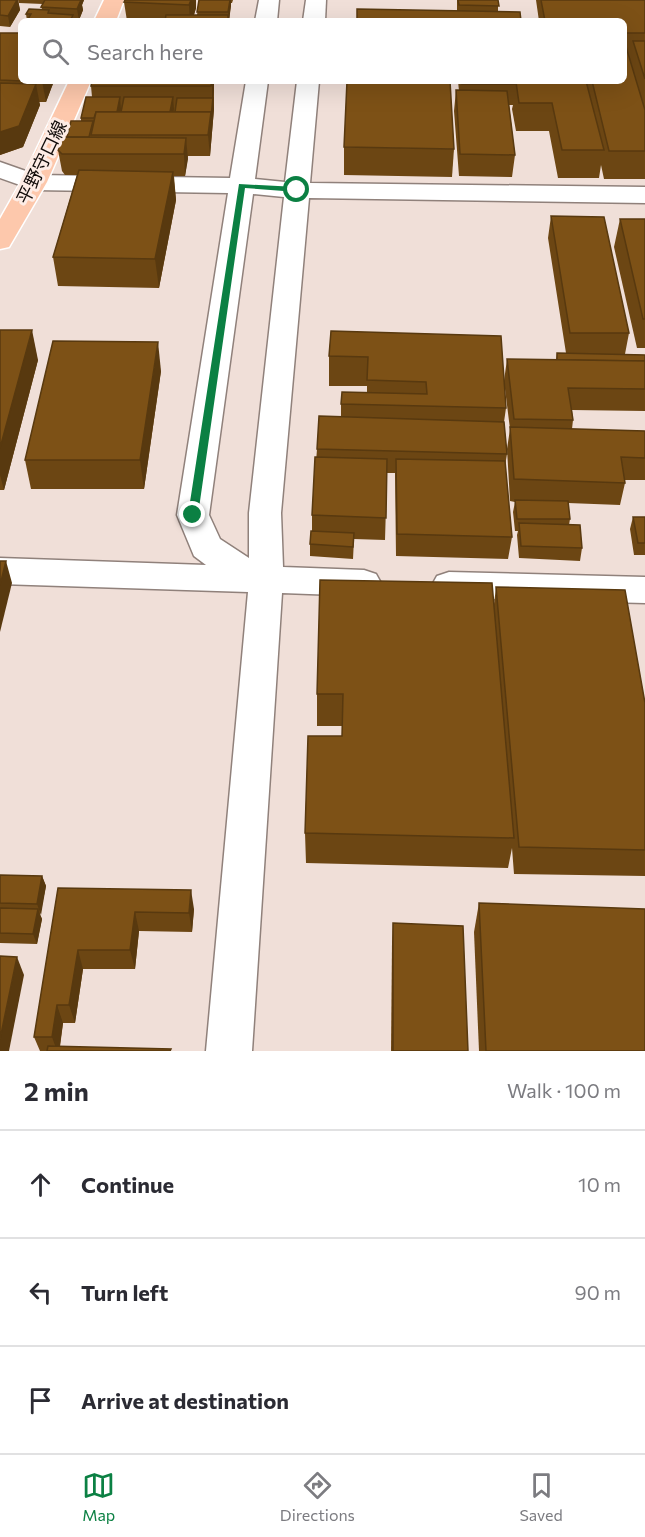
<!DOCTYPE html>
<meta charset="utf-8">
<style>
:root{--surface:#fff;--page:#f2f2f3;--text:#2b2b33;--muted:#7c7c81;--line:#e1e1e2;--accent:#0b8043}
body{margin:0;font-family:Commissioner,"Noto Sans JP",sans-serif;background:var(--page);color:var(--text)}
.stop{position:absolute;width:18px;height:18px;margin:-14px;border:4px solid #0b8043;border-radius:50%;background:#fff}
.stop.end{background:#0b8043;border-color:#fff;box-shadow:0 2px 6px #0008}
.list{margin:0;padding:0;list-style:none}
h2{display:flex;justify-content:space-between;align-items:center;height:78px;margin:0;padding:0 24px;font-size:26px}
h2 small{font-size:20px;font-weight:400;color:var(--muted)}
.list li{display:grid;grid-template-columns:39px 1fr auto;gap:18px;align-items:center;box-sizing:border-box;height:108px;padding:0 24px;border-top:2px solid var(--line)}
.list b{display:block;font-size:22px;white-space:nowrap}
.list em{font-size:20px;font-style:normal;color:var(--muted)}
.icon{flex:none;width:33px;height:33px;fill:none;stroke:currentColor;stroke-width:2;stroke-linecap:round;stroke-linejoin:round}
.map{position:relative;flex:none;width:645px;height:1051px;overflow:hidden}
.search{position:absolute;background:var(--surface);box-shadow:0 6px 24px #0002;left:18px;right:18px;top:18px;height:66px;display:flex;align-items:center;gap:15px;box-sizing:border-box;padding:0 21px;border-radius:9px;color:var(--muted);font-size:22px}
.sheet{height:402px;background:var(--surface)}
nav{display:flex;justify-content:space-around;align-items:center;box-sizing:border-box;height:84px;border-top:2px solid var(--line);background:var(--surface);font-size:16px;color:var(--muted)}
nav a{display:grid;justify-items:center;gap:3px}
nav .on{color:var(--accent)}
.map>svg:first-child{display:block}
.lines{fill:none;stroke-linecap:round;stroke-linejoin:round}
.minor-casing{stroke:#90817b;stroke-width:3}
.major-casing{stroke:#fff;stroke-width:3}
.minor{fill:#fff;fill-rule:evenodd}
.major{fill:#fdc8ac;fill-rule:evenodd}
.wall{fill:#6c4613}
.shaded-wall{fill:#58390f}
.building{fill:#7d5116;stroke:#58390f;stroke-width:1.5}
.route{fill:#0b8043}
.labels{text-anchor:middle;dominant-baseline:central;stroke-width:6;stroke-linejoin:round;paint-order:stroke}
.far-street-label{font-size:18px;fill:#100b09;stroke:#fdece5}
</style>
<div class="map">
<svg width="645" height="1051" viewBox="0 0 645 1051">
<rect width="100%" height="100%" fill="#f0dfd8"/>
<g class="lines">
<defs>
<g id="minor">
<path d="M259 0H279L277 21H255Z"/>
<path d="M306 0H326L325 21H303Z"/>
<path d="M246 81H268L255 179 285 182 297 81H319L310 183 645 187V203L309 198 281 513 283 567 364 570 376 574 381 583 376 592 364 596 282 593 252 1051H206L248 592 0 584V558L206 565 194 556 177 515 228 193 34 190 0 178V162L37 175 230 178ZM253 194 284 197 249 513V558L220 539 209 515Z"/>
<path d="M449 572 645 577V603L449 598 437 594 432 585 437 576Z"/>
</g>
<g id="major">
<path d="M104 0H124L116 21H94Z"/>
<path d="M69 81H91L47 182 9 247 0 249V219L21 182Z"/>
</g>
</defs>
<use href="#minor" class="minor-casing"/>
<use href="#major" class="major-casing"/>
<use href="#minor" class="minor"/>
<use href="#major" class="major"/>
</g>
<g class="wall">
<path d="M0 0H18L20 10 10 27 0 26Z"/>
<path d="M18 0H84L82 5 83 10 79 20 74 19V21H27L26 14 42 9 41 7 43 4 19 3Z"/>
<path d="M196 0V8L194 15H197L199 0H233L232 3H231L229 21H127L124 2Z"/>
<path d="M457 0H498V12L457 11Z"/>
<path d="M536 0H645V179H604L601 165 599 178H558L549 131H516L512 109 513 105H509L515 155 512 177 459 176 454 111 456 90 459 91 458 81H624V21H539Z"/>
<path d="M0 33 54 81 46 102H39L40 105 23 147 0 155Z"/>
<path d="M92 81H214V109L210 156H188L185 176H174L176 200 159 288 58 286 53 257 77 175H65L62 171 58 150 67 137 81 121V118L92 97 91 86Z"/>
<path d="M344 147 454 149 452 177 344 175Z"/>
<path d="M551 216 629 333 625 354 645 355V411L572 410 573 420 572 429 645 431V480H625V483L620 505 568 503 570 519 569 525 582 548 580 561 519 558 517 535 518 531H515L513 512 515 502 510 501 507 449 510 429 504 381 507 359 556 360 557 353H566L548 238Z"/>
<path d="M620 219H645V348H637L614 247Z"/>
<path d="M0 330 38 360 4 490H0Z"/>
<path d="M331 331 506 408 504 422 507 454 505 466 512 537 508 559 396 556 395 473H387L385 540 354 539 353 559 310 556V544L312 531V515L317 449 341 417V404L367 392V386H329V356Z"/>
<path d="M161 371 144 489H31L25 460Z"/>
<path d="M633 517H645V555H634L630 529Z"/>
<path d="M496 587 645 703V876L514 874 512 848 508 868 306 863 305 833 342 736V726H317V694L494 604Z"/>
<path d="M0 875 42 876 46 886 40 915 42 919 37 944 0 943Z"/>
<path d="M58 888 194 909 192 932 139 931 135 969H83L75 1023H63L60 1047 171 1049V1051H40L34 1037Z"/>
<path d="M479 903 645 1051H479L474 932Z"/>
<path d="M393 923 468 1051H391L392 942Z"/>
</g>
<g class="shaded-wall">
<path d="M17 0H18L20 10 10 27 8 16Z"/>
<path d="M81 0H84L82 5 83 10 79 20 77 9Z"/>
<path d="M191 0H196V8L192 21H190L189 5Z"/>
<path d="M230 0H231V6L229 21 228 12Z"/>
<path d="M42 81H54L46 102Z"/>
<path d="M212 81H214V89L213 99 214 109 210 156 208 135 212 105Z"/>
<path d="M36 84 40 105 23 147 0 155V132Z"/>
<path d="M120 97 121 109 117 129 115 118Z"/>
<path d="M173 97 174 109 171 127 170 115Z"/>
<path d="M186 138 188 159 185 176 184 154Z"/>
<path d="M173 172 176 200 159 288 155 259Z"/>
<path d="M32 330 38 360 4 490 0 475V448Z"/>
<path d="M158 342 161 371 144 489 140 460Z"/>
<path d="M6 561 12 583 0 632V585Z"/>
<path d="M42 876 46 886 41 915 37 904Z"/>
<path d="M191 890 194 909 192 932 189 913Z"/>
<path d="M38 909 42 919 37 944 33 934Z"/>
<path d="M135 912 139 931 135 969 130 950Z"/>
<path d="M78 950 83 969 75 1023 69 1005Z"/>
<path d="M17 957 24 975 9 1051H0V1039Z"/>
<path d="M57 1005 63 1023 59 1051H57L52 1037Z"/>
</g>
<g class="building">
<path d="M0 0H17L8 16 0 15Z"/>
<path d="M45 0H81L77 9 41 7Z"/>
<path d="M125 0H191L189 5 124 2Z"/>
<path d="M199 0H230L228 12H197Z"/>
<path d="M458 0H498L499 6 459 5Z"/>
<path d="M541 0H645V33H624V21H545Z"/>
<path d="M29 9 49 10 48 13 73 15 70 21H27L31 14H26Z"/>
<path d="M357 9 520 12 521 21H357Z"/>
<path d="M166 15H228V21H165Z"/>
<path d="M0 33H21V81L0 80Z"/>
<path d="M624 40 645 110V151H609L592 81H624Z"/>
<path d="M633 41H645V79Z"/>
<path d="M92 81H212L211 86H91Z"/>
<path d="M347 81H450L454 149 344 147Z"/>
<path d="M462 81H536V82H516L515 84H462Z"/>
<path d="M542 81H586L604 150H562L552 103H519L516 82H543Z"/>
<path d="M0 83 36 84 19 126 0 132Z"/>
<path d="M456 90 507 91 515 155 460 154Z"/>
<path d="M86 97H120L117 112H96L94 118H81Z"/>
<path d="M124 97H173L170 112H121Z"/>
<path d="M177 98H213L211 117V112H175Z"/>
<path d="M96 112H211L208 135H91Z"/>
<path d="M71 121H93L89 137H67Z"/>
<path d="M62 137 186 138 184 154H62L58 150Z"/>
<path d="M79 170 173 172 155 259 53 257Z"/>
<path d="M551 216 604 217 629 333H570Z"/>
<path d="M620 219H645V319H643Z"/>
<path d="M0 330H32L0 448Z"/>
<path d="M331 331 501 336 506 408 341 404 342 392 427 394 426 382 367 380 368 357 329 356Z"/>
<path d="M53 341 158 342 140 460H25Z"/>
<path d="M557 353 645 355V361L557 360Z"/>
<path d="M507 359 645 361V389L568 388 573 420 514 419Z"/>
<path d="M319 416 504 422 507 454 317 449Z"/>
<path d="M510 427 645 431V458L621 457 625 483 514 479Z"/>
<path d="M315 457 387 459 386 518 312 515Z"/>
<path d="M396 459 505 461 512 537 397 534Z"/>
<path d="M515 500 568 501 570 519H517Z"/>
<path d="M633 517H645V543H638Z"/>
<path d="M519 523 580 525 582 548 521 546Z"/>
<path d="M311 531 354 533 353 547 310 544Z"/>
<path d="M0 561H6L0 585Z"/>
<path d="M320 580 492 583 514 838 305 833 308 736H342L343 694H317Z"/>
<path d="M496 587 625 590 645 703V850L519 847Z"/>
<path d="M0 875 42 876 37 904 0 903Z"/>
<path d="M58 888 191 890 189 913 135 912 130 950H78L69 1005H57L52 1037H34Z"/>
<path d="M479 903 645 909V1051H486Z"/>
<path d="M0 908 38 909 33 934 0 933Z"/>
<path d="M393 923 463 926 468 1051H393Z"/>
<path d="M0 956 17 957 0 1039Z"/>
<path d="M48 1046 171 1049 170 1051H47Z"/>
</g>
<path class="route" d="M239 184 297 187 301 190 297 192 245 188 198 515 193 519 188 515Z"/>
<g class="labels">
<g class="far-street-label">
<text transform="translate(41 162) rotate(-64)">平野守口線</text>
</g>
</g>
</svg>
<div class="stop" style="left:297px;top:190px"></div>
<div class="stop end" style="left:193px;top:515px"></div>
<div class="search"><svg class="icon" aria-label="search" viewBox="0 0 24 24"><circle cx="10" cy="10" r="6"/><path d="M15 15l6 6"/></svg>Search here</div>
</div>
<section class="sheet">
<h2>2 min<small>Walk · 100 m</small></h2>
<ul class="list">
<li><svg class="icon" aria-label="ahead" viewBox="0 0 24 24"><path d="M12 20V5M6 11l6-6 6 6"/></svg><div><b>Continue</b></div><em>10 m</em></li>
<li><svg class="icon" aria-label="left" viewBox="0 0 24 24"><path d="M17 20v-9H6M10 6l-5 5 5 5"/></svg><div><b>Turn left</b></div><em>90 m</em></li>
<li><svg class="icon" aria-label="arrive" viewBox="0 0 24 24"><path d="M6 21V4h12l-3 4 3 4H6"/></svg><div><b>Arrive at destination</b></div></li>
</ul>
</section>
<nav>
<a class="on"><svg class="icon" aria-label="map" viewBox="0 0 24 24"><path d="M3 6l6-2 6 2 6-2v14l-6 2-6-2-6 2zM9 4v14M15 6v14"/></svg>Map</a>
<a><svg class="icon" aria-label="directions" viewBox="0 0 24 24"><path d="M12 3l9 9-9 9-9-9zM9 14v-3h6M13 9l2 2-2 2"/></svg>Directions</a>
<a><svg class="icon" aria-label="saved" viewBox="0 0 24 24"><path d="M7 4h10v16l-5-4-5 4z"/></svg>Saved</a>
</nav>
